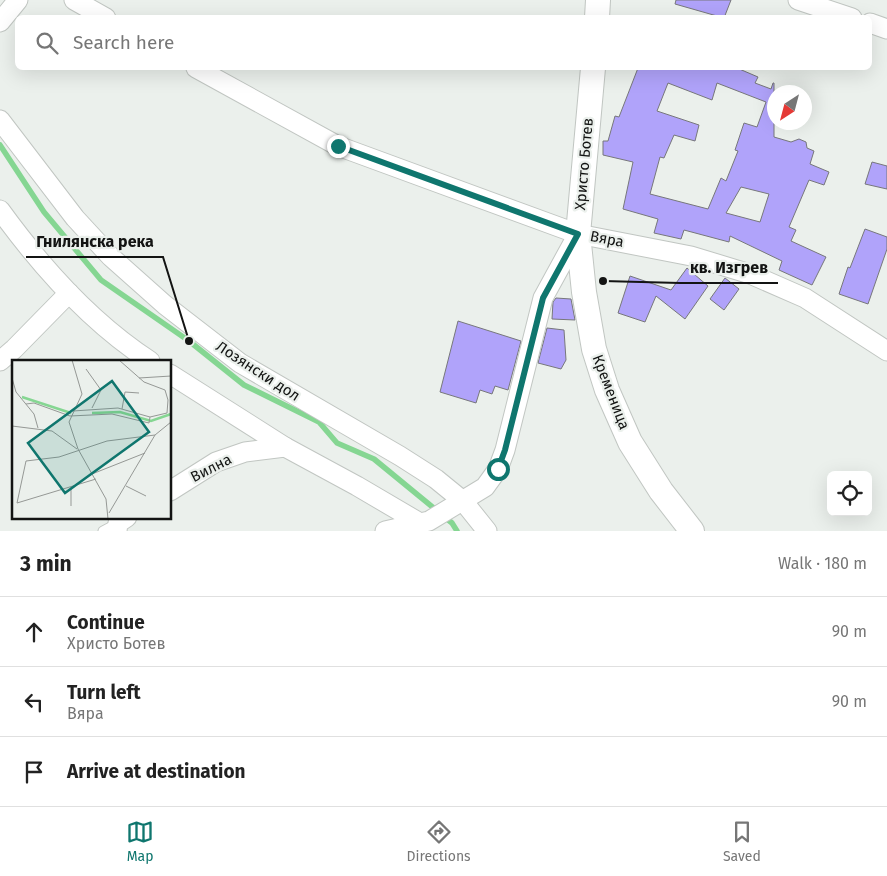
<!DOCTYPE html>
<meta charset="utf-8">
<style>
:root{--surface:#fff;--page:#f2f2f2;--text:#222;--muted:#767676;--line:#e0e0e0;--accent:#0f766e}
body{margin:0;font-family:"Fira Sans",sans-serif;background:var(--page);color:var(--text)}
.controls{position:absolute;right:15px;bottom:15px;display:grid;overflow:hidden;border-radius:8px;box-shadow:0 5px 20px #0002}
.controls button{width:45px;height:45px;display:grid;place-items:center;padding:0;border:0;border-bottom:1px solid var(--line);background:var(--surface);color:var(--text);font:25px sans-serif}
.compass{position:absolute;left:767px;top:85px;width:45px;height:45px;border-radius:50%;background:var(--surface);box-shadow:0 5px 20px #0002;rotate:216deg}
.stop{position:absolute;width:15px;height:15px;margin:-11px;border:4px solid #0f766e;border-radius:50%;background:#fff}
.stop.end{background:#0f766e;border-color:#fff;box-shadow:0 1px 5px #0008}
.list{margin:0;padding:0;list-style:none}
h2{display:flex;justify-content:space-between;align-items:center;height:65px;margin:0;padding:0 20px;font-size:21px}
h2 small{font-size:16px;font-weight:400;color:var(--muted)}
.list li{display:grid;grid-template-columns:32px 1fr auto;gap:15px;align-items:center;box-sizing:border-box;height:70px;padding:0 20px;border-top:1px solid var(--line)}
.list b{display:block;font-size:19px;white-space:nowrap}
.list p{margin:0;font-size:16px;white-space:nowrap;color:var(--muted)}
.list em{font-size:16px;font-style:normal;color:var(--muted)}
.icon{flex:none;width:28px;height:28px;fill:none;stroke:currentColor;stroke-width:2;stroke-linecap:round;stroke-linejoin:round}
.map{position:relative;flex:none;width:887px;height:531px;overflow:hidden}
.search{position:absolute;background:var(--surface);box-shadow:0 5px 20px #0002;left:15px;right:15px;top:15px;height:55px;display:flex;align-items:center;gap:12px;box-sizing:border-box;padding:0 18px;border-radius:8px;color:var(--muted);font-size:19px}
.sheet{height:275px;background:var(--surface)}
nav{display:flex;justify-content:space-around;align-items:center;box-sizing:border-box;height:70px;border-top:1px solid var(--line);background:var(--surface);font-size:14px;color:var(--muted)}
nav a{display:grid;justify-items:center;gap:2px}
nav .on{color:var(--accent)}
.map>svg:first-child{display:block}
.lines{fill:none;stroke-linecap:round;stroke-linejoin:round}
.stream{stroke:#85d692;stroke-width:5.5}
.building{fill:#b0a3fa;stroke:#77777b;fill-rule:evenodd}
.service-casing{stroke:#c1c6c2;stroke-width:11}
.minor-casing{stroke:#c1c6c2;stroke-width:21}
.tertiary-casing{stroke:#c1c6c2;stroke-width:26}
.service{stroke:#fff;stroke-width:9}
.minor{stroke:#fff;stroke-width:19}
.tertiary{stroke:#fff;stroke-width:24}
.route{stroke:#0f766e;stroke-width:6}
.labels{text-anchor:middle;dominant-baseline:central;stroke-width:4.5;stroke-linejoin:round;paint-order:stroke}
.street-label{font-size:15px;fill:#131413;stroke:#ebf0ec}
.inset-river{fill:none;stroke:#85d692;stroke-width:2.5}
.inset-road{fill:none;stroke:#959895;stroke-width:1}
.view{fill:#0f766e;fill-opacity:0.15;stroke:#0f766e;stroke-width:2.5}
.inset-edge{fill:none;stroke:#131413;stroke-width:2.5}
.leader{fill:none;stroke:#131413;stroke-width:2}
.callout-dot{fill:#131413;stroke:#ebf0ec;stroke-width:2}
.callout-label{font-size:16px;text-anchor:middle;font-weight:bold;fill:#131413;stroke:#ebf0ec;stroke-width:4.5;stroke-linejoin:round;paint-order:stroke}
</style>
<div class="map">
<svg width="887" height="531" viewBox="0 0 887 531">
<rect width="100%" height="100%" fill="#ebf0ec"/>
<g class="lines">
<path class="stream" d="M0 145 44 212 101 280 189 341 244 385 319 422 337 443 374 459 452 523 457 531"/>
</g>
<g class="building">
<path d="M676 0H731L724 18 675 4Z"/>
<path d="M638 68H737L758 77 755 83 771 89 773 83H774V137L791 142 799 139 806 142 807 148 814 151 810 164 829 172 824 185 809 180 789 227 796 230 791 241 826 257 812 285 779 270 782 261 730 236 729 242 684 230 681 239 654 233 658 219 623 209 633 162 603 155V141H608L615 116 619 117ZM668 83 712 100 717 83 766 102 757 127 744 123 735 150 738 151 726 181 721 178 708 209 650 194 660 157 664 158 674 135 695 141 699 125 657 111ZM741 187 769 194 760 222 726 213Z"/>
<path d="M872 162 887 166V189L865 184Z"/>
<path d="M865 229 887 237V249L868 304 839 294 848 267 850 268Z"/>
<path d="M687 268 708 286 685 319 656 296 645 322 618 313 630 276 671 290Z"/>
<path d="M725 278 739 289 724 310 710 299Z"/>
<path d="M556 298 571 299 575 320 552 319 553 302Z"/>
<path d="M458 321 521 341 508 390 495 386 492 394 480 390 476 403 440 392Z"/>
<path d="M547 328 564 330 566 360 561 369 538 363Z"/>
</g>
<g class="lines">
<defs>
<path id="service" d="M103 531 118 523"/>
<g id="minor">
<path d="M74 0 106 18"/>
<path d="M798 0 852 18"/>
<path d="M0 22 18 0"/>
<path d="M870 23 887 29"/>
<path d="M196 68 338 146 578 234 691 256 750 274 805 298 887 351"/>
<path d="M0 120 75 218 111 257 165 305 240 363 400 456 436 479 463 501 487 531"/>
<path d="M0 210C42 268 90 322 150 361"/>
<path d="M0 361 14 349 69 293"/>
<path d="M170 374 285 447 357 486 420 523"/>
<path d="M170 491 216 462 245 452 285 447"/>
<path d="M117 531 118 523 127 517"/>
<path d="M385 531 429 521 485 487 498 469 505 450 543 298 578 234"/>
</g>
<g id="tertiary">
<path d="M597 18 598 0"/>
<path d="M593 68 578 234 584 292 594 349 607 390 630 442 661 491 692 531"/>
</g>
</defs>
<use href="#service" class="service-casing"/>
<use href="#minor" class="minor-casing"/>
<use href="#tertiary" class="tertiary-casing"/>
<use href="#service" class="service"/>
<use href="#minor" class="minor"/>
<use href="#tertiary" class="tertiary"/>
</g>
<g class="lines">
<path class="route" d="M338 146 578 234 543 298 505 450 498 469"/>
</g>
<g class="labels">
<g class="street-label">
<text transform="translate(584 164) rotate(-85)">Христо Ботев</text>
<text transform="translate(607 239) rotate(11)">Вяра</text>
<text transform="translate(258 371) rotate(33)">Лозянски дол</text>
<text transform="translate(611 392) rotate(69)">Кременица</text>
<text transform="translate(211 468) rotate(-27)">Вилна</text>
</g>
</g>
<g transform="translate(12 360)">
<rect width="159" height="159" fill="#ebf0ec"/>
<path class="inset-river" d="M10 37 59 53M80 53 108 52 139 61 159 54"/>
<path class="inset-road" d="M60 0 70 34 57 62 66 89 94 139 96 159M74 9 89 30 80 48M0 18 4 32 22 54 26 68M127 18 159 16M14 44 22 43 58 56 100 54 137 63 138 57M110 49 113 32 127 33M61 51 106 48 138 57 155 53 156 40 153 30 132 22 107 0M0 66 40 71 65 89M80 114 133 93M84 119 5 143 14 101 47 97 95 81 143 75M114 126 134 136M59 127V146M97 153 143 75 159 62"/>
<path class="view" d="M100 21 137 72 53 133 16 83Z"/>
<rect width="159" height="159" class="inset-edge"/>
</g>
<path class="leader" d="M189 341L163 257H26M603 281L680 283H778"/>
<g class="callout-dot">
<circle cx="189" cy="341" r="5"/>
<circle cx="603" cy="281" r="5"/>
</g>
<g class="callout-label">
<text x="95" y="247">Гнилянска река</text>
<text x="729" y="273">кв. Изгрев</text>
</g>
</svg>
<div class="controls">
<button><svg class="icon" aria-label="locate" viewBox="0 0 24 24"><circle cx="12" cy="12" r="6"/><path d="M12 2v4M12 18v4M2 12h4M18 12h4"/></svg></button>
</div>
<svg class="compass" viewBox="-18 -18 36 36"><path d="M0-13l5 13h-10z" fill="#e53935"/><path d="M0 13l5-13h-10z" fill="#767676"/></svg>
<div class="stop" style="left:498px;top:469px"></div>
<div class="stop end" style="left:338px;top:146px"></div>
<div class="search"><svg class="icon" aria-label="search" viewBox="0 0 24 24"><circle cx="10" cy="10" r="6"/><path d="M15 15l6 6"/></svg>Search here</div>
</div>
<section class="sheet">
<h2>3 min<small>Walk · 180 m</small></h2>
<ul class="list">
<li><svg class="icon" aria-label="ahead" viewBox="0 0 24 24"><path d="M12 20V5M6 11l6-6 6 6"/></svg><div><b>Continue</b><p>Христо Ботев</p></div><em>90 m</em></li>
<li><svg class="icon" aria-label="left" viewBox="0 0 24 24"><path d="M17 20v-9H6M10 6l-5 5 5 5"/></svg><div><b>Turn left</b><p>Вяра</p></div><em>90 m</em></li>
<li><svg class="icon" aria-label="arrive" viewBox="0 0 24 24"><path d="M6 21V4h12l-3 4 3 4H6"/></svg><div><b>Arrive at destination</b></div></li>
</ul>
</section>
<nav>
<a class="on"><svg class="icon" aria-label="map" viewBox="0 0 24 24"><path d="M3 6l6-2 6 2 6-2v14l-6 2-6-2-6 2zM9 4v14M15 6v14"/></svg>Map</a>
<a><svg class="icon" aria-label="directions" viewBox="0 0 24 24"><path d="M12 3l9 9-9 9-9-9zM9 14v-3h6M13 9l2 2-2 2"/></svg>Directions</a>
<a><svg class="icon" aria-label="saved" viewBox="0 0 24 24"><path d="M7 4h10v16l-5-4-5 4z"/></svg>Saved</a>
</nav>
